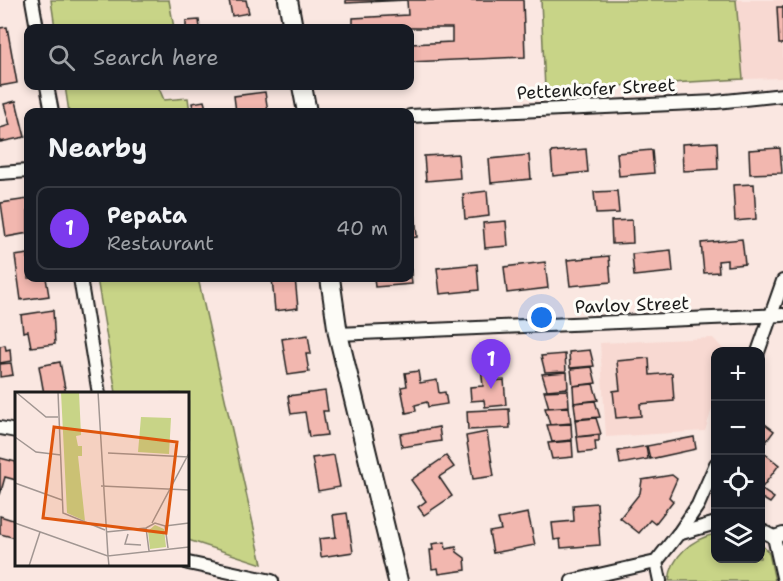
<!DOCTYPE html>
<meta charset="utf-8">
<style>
:root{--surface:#171b24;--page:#242831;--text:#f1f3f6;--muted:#9ea1a6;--line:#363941;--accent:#7c3aed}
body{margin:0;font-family:"Shantell Sans",sans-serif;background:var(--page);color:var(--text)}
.controls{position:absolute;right:18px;bottom:18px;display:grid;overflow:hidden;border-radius:12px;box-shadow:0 3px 9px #0003}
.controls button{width:54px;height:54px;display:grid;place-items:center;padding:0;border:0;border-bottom:2px solid var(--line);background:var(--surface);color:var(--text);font:30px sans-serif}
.you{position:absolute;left:542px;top:318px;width:21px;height:21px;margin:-15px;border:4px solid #fff;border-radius:50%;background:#1a73e8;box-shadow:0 0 0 9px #1a73e833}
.badge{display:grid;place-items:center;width:39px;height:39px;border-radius:50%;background:var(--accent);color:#fff;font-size:20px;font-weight:700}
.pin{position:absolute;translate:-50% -50px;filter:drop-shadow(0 2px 3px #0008)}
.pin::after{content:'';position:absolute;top:32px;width:21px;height:18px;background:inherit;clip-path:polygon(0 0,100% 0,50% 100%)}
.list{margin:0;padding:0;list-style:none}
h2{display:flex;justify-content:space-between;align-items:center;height:78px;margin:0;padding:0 24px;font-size:26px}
h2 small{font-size:20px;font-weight:400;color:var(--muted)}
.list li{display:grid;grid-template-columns:39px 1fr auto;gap:18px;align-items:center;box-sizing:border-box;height:84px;margin:0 12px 12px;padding:0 12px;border:2px solid var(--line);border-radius:12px}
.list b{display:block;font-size:22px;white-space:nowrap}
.list p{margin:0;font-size:20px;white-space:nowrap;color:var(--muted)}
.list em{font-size:20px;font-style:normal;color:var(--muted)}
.icon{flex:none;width:33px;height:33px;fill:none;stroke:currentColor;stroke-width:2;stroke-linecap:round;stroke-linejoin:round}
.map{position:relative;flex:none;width:783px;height:581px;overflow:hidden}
.search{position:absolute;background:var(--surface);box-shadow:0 3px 9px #0003;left:24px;top:24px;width:390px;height:66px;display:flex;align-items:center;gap:15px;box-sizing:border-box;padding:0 21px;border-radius:12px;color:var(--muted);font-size:22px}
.panel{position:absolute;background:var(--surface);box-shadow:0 3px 9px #0003;left:24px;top:108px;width:390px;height:174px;border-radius:12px}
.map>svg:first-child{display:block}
.built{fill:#f8d9d2}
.green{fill:#c8d487;stroke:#727852;stroke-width:1.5}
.building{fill:#f2b7af;stroke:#1c1c1c;stroke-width:1.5}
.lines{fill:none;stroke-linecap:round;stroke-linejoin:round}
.street-casing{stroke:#1c1c1c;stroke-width:16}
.secondary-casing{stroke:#1c1c1c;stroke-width:22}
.street{stroke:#fdfcf7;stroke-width:12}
.secondary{stroke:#fdfcf7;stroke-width:18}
.labels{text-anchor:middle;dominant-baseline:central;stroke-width:6;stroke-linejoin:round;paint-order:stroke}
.street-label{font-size:18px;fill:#1c1c1c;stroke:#fdfcf7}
.inset-road{fill:none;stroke:#a19692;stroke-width:1.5}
.view{fill:#de560d;fill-opacity:0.15;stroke:#de560d;stroke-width:3}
.inset-edge{fill:none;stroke:#1c1c1c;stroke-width:3}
</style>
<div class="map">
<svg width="783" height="581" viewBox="0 0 783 581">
<rect width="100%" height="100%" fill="#fae7e1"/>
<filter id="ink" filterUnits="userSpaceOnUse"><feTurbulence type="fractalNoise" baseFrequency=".0167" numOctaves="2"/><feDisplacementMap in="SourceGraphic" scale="12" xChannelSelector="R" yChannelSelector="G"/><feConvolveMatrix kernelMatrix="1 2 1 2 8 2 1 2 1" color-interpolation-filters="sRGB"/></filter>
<g filter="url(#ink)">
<g class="built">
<path d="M736 0H783V78L743 79Z"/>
<path d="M713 338 725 351 716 352 715 399 705 431 606 437 600 343Z"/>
</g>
<g class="green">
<path d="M51 0H169L174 28H55Z"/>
<path d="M541 0H736L743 79 545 90Z"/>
<path d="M65 86H158L164 100 188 98 190 112H69Z"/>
<path d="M97 278H198L262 564 188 540V394L116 393Z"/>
<path d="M715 534 716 558H760L761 544 769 553 775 581H669C671 556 692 539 715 534Z"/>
</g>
<g class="building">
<path d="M229 0H246L249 13 232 16Z"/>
<path d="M346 0H523L525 57 410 62V44L452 42V28H353V18L408 15 407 0 346 3Z"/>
<path d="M777 7H783V44H779Z"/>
<path d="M199 20 200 28H186V21Z"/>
<path d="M7 27 17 83 0 86V28Z"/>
<path d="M265 92 268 112H236L234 96Z"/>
<path d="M16 101 25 137 0 142V128L10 125 4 104Z"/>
<path d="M204 101 207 112H194L192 103Z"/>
<path d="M717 142 718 169 683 171 682 144Z"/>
<path d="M780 148 782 173 750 174 749 150Z"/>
<path d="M586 149 588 172 553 176 551 152Z"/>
<path d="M652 150 654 173 619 176 617 153Z"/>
<path d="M458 154 460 178 426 181 424 156Z"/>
<path d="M529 155 531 179 491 183 489 159Z"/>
<path d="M754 184 756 219 735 221 733 185Z"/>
<path d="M487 191 489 216 465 219 463 194Z"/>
<path d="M617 191 619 213 596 214 594 192Z"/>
<path d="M28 199V233L6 237 1 203Z"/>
<path d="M415 211 417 237 410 238V212Z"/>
<path d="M632 220 633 243 612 244 611 221Z"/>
<path d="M506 221 508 246 485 248 483 223Z"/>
<path d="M742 239 745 264 727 266V260L718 261 719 272 704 273 701 243Z"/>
<path d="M671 250 673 272 634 276 632 254Z"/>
<path d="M28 254V278H46L49 296 21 300 15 256Z"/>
<path d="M609 256 611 282 570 286 567 260Z"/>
<path d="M410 262 412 284 375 287 374 278H410Z"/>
<path d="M545 262 548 288 507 293 504 267Z"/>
<path d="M477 264 479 290 440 294 437 268Z"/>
<path d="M272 278H295L298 308 275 311Z"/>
<path d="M53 310 55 344 31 347 28 331 23 332 21 315Z"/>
<path d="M308 335 311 354H306L309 372 288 375 282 339Z"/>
<path d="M5 345 6 350 10 349 11 361 0 363V346Z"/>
<path d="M590 350 594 366 570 368 569 352Z"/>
<path d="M565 354 566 371 545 372 541 356Z"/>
<path d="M649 358 650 375 672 373 674 401 640 404 641 416 616 418 613 391 620 390 617 361Z"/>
<path d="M60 362 66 394H44L39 366Z"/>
<path d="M11 363 13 375 0 377V364Z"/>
<path d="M491 365 492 381 504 380 506 405 485 407 484 400 471 401 470 387 483 386 481 366Z"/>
<path d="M592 367 596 383 573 386 571 369Z"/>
<path d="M418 371 420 383 437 380 439 393 445 392 447 404 428 407 427 402 415 405 416 411 406 413 401 387 407 386 405 373Z"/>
<path d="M567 372 568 388 547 390 542 374Z"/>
<path d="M593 384 598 400 574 403 573 386Z"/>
<path d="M568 390 569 406 549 408 544 391Z"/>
<path d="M325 391 328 411H323L327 435 309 437 305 412 291 414 288 396Z"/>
<path d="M595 401 600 417 576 419 574 403Z"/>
<path d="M569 407 571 423 550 425 545 408Z"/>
<path d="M509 409 510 428 468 430 467 411Z"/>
<path d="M596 418 601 434 577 437 575 420Z"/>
<path d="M571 424 572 440 552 442 547 425Z"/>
<path d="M765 424 774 431 763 446 760 444V429Z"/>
<path d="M439 427 441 441 402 447 400 434Z"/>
<path d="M487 432 494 476 473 479 466 436Z"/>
<path d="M599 435V441H595L596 451 579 453 577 437Z"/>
<path d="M694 437 696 449 650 459 647 446Z"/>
<path d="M572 441 573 457 552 459 548 443Z"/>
<path d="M646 446 648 459 620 464 618 451Z"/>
<path d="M764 453 779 465 761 489 774 498 770 503 760 497V458Z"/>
<path d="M334 455 340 487 318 491 312 458Z"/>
<path d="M446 456 454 467 439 477 452 496 424 515 418 507 426 501 411 480Z"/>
<path d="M0 458 16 462V480L5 477 0 495Z"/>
<path d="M672 475 677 479 669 497 673 501 655 524 650 520 639 533 620 518 640 493 642 480Z"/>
<path d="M597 503 600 545 561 548 560 539 554 540 552 523 574 521 573 505Z"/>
<path d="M347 513 353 552 321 557 319 539 336 537 333 515Z"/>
<path d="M528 513 535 545 493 553 489 532 501 530 498 519Z"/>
<path d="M0 516 16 521V538L0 534Z"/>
<path d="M445 542 446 549 456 547 457 552 465 558 466 570 439 574 438 568 432 569 430 550H433L432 544Z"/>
</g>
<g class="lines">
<defs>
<g id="street">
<path d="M32 0 37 28"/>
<path d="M47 86 52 112"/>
<path d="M410 116 716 102 783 95"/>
<path d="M0 173 28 171"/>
<path d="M80 278 99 394"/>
<path d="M338 334 783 315"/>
<path d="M758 352 783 281"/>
<path d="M0 428 16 431"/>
<path d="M760 530 774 537 783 534"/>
<path d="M679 533 698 505 716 464"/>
<path d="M774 537 783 577"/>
<path d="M656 562 660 581"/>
<path d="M188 563 272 581"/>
<path d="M572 581 656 562 678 534 716 523"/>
</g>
<g id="secondary">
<path d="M288 0 293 28"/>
<path d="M302 86 307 112"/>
<path d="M330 278 338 334 398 581"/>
</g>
</defs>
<use href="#street" class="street-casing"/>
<use href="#secondary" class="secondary-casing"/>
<use href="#street" class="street"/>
<use href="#secondary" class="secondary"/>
</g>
</g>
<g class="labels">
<g class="street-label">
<text transform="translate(596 89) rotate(-3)">Pettenkofer Street</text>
<text transform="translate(632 305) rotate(-2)">Pavlov Street</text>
</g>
</g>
<g transform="translate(15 392)">
<rect width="174" height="174" fill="#fae7e1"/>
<path d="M46 0H64L66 43 61 44 63 54H67V64H63L70 129 52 121ZM126 25 156 26 154 62 123 60ZM140 133 149 137 151 155 135 157 133 139Z" fill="#c8d487"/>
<path class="inset-road" d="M43 0 48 121 90 138M83 0 93 164 174 155M2 1 31 25H43M0 45 21 60 46 63M93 61 174 65M0 91 47 108M86 94 174 98M0 131 93 164 94 174M137 131 174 61M150 134 153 156M131 136 134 159M91 140 131 136 140 131 150 134 174 131M113 142 110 152 126 153M14 174 25 140"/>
<path class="view" d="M39 35 162 50 151 141 28 126Z"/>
<rect width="174" height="174" class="inset-edge"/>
</g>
</svg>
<div class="controls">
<button>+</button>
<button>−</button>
<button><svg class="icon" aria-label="locate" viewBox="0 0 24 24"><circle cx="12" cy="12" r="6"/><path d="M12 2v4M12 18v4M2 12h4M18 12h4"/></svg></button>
<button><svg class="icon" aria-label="layers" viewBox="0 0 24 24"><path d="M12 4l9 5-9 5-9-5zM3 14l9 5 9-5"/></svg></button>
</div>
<div class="you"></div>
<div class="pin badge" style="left:491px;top:389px">1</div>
<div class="search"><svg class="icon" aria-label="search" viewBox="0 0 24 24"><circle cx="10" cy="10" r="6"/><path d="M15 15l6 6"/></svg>Search here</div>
<section class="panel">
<h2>Nearby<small></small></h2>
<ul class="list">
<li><span class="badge">1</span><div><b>Pepata</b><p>Restaurant</p></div><em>40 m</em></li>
</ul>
</section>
</div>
